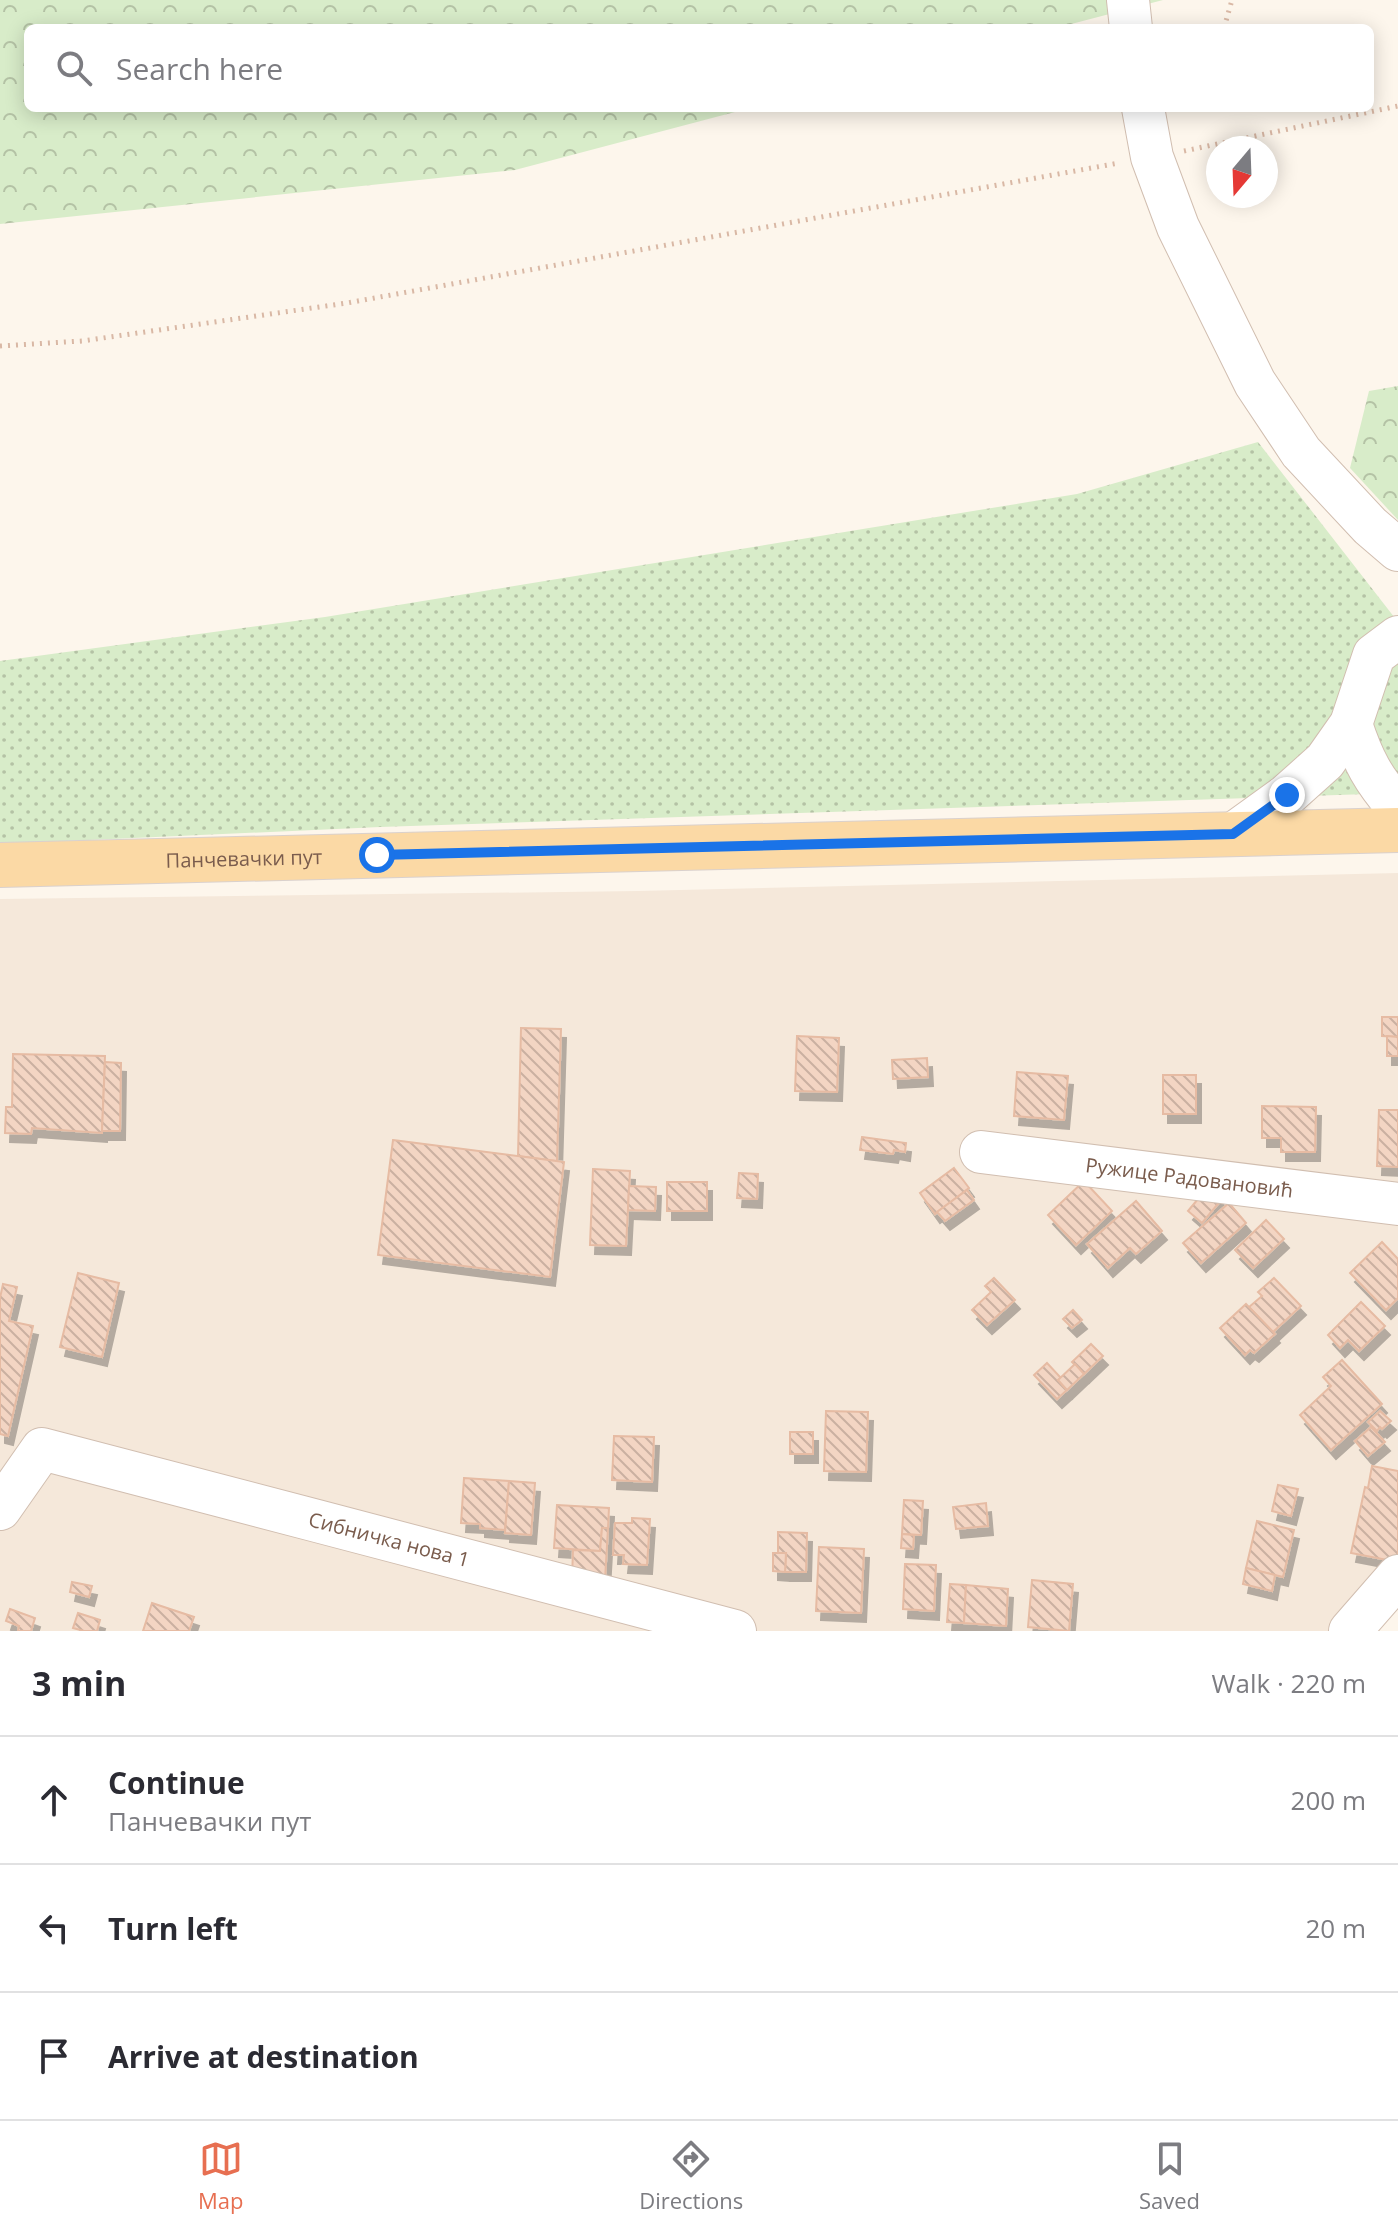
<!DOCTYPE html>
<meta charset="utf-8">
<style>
body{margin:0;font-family:"Open Sans",sans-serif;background:#f2f2f3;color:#2b2b33}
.compass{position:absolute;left:1206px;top:136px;width:72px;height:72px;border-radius:50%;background:#fff;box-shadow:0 4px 20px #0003;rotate:199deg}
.stop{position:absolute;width:24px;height:24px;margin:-18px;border:6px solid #1a73e8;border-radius:50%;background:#fff}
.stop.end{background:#1a73e8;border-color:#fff;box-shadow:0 2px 8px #0008}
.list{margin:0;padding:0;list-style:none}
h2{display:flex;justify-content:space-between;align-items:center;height:104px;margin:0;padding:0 32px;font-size:34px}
h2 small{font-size:26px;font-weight:400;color:#7c7c81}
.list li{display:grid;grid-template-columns:52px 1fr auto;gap:24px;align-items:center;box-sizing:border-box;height:128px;padding:0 32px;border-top:2px solid #e1e1e2}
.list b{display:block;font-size:30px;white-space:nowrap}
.list p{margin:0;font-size:26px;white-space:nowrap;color:#7c7c81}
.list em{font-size:26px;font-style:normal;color:#7c7c81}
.icon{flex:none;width:44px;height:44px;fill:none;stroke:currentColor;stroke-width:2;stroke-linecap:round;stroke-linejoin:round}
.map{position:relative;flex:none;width:1398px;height:1631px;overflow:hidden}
.search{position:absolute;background:#fff;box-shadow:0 4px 20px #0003;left:24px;right:24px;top:24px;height:88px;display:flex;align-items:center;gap:20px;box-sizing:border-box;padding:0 28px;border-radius:12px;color:#7c7c81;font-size:30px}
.sheet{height:488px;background:#fff}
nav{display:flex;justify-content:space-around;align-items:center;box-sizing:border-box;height:112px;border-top:2px solid #e1e1e2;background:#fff;font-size:22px;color:#7c7c81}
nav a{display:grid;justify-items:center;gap:4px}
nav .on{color:#e76f51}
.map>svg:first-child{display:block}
</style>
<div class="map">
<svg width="1398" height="1631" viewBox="0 0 1398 1631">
<defs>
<pattern id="grass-dots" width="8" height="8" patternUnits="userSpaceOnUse" patternTransform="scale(2)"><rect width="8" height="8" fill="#d8ecc9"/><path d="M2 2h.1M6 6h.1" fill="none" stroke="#b4c2a5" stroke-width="1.8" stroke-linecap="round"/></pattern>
<pattern id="forest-crowns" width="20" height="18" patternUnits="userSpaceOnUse" patternTransform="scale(2)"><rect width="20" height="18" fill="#d8ecc9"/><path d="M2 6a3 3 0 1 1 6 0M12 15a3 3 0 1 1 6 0" fill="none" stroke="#b4c2a5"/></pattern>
<pattern id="building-back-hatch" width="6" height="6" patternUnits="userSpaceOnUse" patternTransform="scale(2)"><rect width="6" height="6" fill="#f3d5c3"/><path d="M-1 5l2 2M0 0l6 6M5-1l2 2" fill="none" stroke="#cab0a1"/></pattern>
<filter id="shadow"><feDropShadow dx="5" dy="9" stdDeviation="0" flood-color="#0004"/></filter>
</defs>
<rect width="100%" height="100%" fill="#fdf6ec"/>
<path fill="#f5e8da" d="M1398,873v732l-20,26h-1378v-732l638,-8z"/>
<path fill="url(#grass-dots)" d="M1258,442l140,180v171l-1018,34 -380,17v-183l325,-44 752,-123z"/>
<g fill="url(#forest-crowns)">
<path d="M0,0h1163l-107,28h-1028v80h722l-235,62 -515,54z"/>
<path d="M1398,386v134l-48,-52 19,-77z"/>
</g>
<g fill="url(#building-back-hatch)" stroke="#e6bba3" stroke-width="2" filter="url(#shadow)">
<path d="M1382,1017h16v20l-16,-1z"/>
<path d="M521,1028l40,1 -4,132 -39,-5z"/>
<path d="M797,1036l42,2 -2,54 -42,-1z"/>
<path d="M1387,1036l11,1v19h-11z"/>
<path d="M13,1054l92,2 -3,77 -70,-5 -1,6 -26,-1 1,-26h6z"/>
<path d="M927,1058l1,19 -35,2 -1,-19z"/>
<path d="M105,1062l16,1 -1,68h-18z"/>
<path d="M1017,1072l51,4 -4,44 -50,-4z"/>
<rect x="1163" y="1075" width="33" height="39"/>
<path d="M1262,1106l54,1 -1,45h-34v-14h-19z"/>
<path d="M1379,1110h19v57l-21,-1z"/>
<path d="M862,1137l44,6 -1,9 -11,-2 -1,4 -33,-4z"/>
<path d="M393,1140l171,22 -14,115 -172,-22z"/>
<path d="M954,1168l15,20 -34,26 -15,-21z"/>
<path d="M593,1169l37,2 -4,75 -36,-1z"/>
<path d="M739,1173l19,1 -1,25 -20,-1z"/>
<path d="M1084,1181l28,30 -36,34 -28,-30z"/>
<rect x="667" y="1182" width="40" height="29"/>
<path d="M629,1186l27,1 -1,24 -27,-1z"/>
<path d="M1208,1187l14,12 -20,24 -14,-12z"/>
<path d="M967,1190l7,10 -29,21 -8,-9z"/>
<path d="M1136,1201l26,30 -26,23 -6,-6 -22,20 -21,-24z"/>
<path d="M1229,1203l17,20 -45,40 -18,-20z"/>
<path d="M1266,1220l18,19 -31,29 -18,-18z"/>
<path d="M1382,1242l16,17v39l-12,12 -36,-37z"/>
<path d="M78,1273l41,10 -17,74 -42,-10z"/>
<path d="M994,1278l21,22 -28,25 -15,-15 19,-18 -6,-6z"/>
<path d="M1274,1278l27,28 -28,26 -24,-25 13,-11 -4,-4z"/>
<path d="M3,1284l14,3 -8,34 24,5 -25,110 -8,-2v-136z"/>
<path d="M1361,1302l24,24 -26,25 -11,-11 -8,8 -12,-13z"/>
<path d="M1246,1304l29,30 -21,19 -4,-3 -5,5 -25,-27z"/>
<path d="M1073,1310l9,10 -10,8 -9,-9z"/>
<path d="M1091,1344l12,12 -19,18 -12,-12z"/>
<path d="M1342,1360l40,44 -51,46 -31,-35 31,-29 -8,-9z"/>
<path d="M1047,1363l14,15 -3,2 9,10 -10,9 -23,-24z"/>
<path d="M1075,1364l9,10 -17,16 -9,-10z"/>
<path d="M826,1411l42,1 -2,60 -42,-1z"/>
<path d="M1380,1411l11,10 -9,8 -2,-2 -3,4 -9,-9z"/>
<path d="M1371,1427l14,15 -17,14 -13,-15z"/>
<rect x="790" y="1432" width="23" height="22"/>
<path d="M614,1436l40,1 -2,45 -40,-2z"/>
<path d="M1372,1466l26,5v91l-47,-9 14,-66 3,1z"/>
<path d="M464,1478l45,3 -4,49 -25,-2v-4l-19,-1z"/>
<path d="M509,1481l26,2 -4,52 -26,-2z"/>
<path d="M1278,1485l20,4 -7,27 -19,-5z"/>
<path d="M904,1500l19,1 -2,34 -19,-1z"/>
<path d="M986,1503l2,23 -32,3 -3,-22z"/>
<path d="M557,1505l52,3 -1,20h-6l-2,23 -46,-3z"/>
<path d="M632,1518l18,1 -3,46 -24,-1 1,-9h-11l2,-32h17z"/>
<path d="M1257,1521l37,9 -11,47 -37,-9z"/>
<path d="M602,1528h6l-3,52 -33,-2 1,-28 27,1z"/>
<path d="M778,1532l29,1 -1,39h-21l1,-19h-8z"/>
<path d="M902,1534l12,1 -1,14 -12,-1z"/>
<path d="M819,1547l45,2 -3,64 -45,-2z"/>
<path d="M773,1553h13l-1,19 -12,-1z"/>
<path d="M905,1564l31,1 -2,46 -31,-2z"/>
<path d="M1246,1568l29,7 -3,16 -29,-7z"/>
<path d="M1032,1580l41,4 -4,47 -41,-4z"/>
<path d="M72,1582l20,4 -3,11 -19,-5z"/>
<path d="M950,1584l16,1 -2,38 -17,-1z"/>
<path d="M966,1585l42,4 -2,37 -42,-3z"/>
<path d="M152,1603l42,14 -5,14h-46z"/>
<path d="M10,1609l25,9 -4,13h-13l1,-5 -13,-5z"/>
<path d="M78,1613l22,7 -3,11h-13l-11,-3z"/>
</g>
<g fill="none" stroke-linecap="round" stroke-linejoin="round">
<defs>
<g id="minor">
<path d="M1128,0l3,28"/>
<path d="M1143,108l9,49 26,70 77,156 46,69 69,74 28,24"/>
<path d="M1351,724c12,37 22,55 47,84"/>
<path d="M1233,834l54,-39 38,-34 26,-37 23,-69 24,-18"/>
<path id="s1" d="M981,1152l417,52"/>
<path id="s2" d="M0,1509l42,-60c231,61 462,120 693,182"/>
<path d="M1350,1631l48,-55"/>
</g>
<g id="major">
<path id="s3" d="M0,865l1398,-35"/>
</g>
</defs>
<use href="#minor" stroke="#d1beb0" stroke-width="44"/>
<use href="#major" stroke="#dad1cd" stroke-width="46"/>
<g stroke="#d9b8a5" stroke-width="5" stroke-dasharray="2 6" stroke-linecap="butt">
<path d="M1224,28l8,-28"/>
<path d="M1184,151l214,-45"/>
<path d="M0,346l82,-5 265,-38 772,-140"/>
</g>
<use href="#minor" stroke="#fff" stroke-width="42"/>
<use href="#major" stroke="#fbd9a5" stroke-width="44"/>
</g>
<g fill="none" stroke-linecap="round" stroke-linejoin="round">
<path stroke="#1a73e8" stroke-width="10" d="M377,855l856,-21 54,-39"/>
</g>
<g text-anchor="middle" stroke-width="8" stroke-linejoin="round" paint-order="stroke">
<g font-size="20" fill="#7a5c4d" stroke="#fffaf3">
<text dy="7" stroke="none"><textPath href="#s3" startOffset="244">Панчевачки пут</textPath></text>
<text dy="7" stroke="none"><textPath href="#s1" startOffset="210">Ружице Радовановић</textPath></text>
<text dy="7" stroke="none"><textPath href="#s2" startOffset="432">Сибничка нова 1</textPath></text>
</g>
</g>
</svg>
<svg class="compass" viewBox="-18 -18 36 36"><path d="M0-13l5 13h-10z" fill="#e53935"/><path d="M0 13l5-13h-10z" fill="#7c7c81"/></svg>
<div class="stop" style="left:377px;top:855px"></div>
<div class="stop end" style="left:1287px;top:795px"></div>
<div class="search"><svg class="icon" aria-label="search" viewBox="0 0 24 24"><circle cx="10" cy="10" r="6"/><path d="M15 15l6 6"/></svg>Search here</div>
</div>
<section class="sheet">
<h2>3 min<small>Walk · 220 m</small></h2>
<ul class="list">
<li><svg class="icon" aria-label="ahead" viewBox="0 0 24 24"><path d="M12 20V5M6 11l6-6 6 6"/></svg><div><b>Continue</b><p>Панчевачки пут</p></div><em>200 m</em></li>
<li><svg class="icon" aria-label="left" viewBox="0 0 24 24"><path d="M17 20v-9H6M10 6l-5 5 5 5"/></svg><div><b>Turn left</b></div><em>20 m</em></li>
<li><svg class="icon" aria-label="arrive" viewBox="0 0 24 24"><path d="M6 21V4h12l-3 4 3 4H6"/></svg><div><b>Arrive at destination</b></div></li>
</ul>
</section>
<nav>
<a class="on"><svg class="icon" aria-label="map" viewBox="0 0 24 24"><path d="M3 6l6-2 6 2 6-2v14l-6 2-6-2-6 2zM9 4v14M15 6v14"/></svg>Map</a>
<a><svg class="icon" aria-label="directions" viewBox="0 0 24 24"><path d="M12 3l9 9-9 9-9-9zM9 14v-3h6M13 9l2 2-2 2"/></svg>Directions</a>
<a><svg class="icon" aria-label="saved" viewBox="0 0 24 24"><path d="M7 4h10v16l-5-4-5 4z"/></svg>Saved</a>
</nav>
